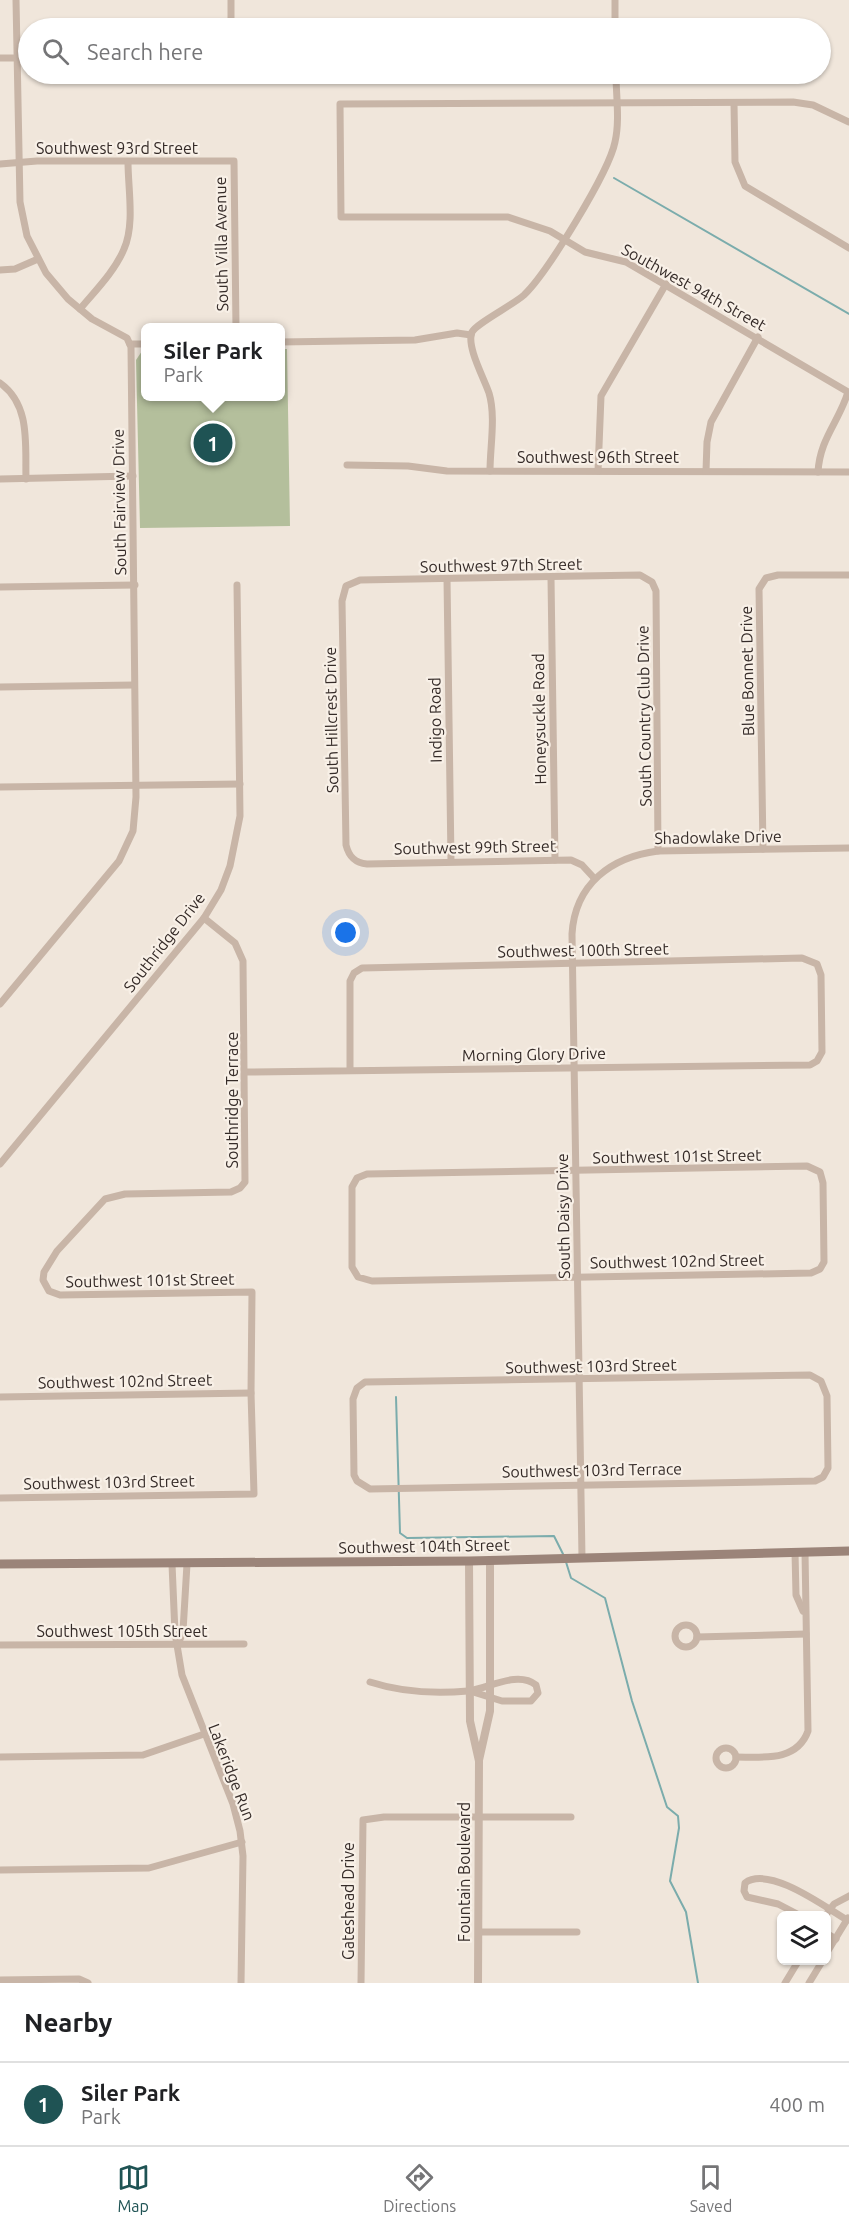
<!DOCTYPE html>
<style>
body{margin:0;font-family:Ubuntu,sans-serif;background:#f2f2f2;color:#202124}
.controls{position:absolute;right:18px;bottom:18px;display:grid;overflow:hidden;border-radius:9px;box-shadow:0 2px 4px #0004}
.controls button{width:54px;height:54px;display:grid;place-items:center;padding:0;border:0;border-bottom:2px solid #e0e0e0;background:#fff;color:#202124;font:30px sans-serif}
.you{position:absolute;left:346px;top:933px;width:21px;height:21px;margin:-15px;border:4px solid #fff;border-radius:50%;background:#1a73e8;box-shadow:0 0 0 9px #1a73e833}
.badge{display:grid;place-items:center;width:39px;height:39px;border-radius:50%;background:#1f5354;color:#fff;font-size:20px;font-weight:700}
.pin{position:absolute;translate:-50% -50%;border:3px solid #fff;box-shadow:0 2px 6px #0006}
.popup{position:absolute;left:141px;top:323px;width:144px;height:78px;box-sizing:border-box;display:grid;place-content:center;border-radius:9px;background:#fff;filter:drop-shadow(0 2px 4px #0005);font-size:20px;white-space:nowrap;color:#757577}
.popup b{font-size:22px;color:#202124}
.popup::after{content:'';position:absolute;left:50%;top:100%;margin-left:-12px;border:12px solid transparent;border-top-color:#fff}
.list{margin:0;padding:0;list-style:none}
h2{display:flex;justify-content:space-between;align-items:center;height:78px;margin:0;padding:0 24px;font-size:26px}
h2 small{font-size:20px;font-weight:400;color:#757577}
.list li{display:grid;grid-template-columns:39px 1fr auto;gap:18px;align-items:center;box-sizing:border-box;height:84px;padding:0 24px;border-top:2px solid #e0e0e0}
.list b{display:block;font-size:22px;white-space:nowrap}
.list p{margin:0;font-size:20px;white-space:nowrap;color:#757577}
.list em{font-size:20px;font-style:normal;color:#757577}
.icon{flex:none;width:33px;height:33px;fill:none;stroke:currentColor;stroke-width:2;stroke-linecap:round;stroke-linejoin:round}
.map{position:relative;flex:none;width:849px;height:1983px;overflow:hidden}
.search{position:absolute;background:#fff;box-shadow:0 2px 4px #0004;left:18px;right:18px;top:18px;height:66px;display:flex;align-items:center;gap:15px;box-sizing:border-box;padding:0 21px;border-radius:33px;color:#757577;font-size:22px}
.sheet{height:162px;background:#fff}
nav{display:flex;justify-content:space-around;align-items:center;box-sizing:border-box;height:84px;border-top:2px solid #e0e0e0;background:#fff;font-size:16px;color:#757577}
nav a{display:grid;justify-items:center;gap:3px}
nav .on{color:#1f5354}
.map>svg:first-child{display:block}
</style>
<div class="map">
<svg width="849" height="1983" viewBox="0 0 849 1983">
<rect width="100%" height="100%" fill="#f0e6db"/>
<path fill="#b4bf9c" d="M281,349h6l3,177 -150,2 -4,-168 6,-9 3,-1 1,46h134z"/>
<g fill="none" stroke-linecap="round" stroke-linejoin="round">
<g stroke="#7bacac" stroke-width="2">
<path d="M614,178l235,136"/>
<path d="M396,1397l4,136 7,5 147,-2 10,20"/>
<path d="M566,1562l5,16 34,20 27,103 35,106 11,9 1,12 -9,53 16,31 12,71"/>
</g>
<g stroke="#c8b5a7" stroke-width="7">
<path d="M231,0v28"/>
<path d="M615,0v28"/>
<path d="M0,58h28"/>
<path d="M734,103l1,59 10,24 104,62"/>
<path d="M0,164l37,-3h197l2,167"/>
<path d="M0,270l15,-1 23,-10"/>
<path d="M80,309c15,-18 35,-38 44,-60 11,-25 4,-60 4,-87"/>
<path d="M280,342l135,-2 42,-7 14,2"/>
<path d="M130,344h16"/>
<path d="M0,383c31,22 25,62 26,96"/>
<path d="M347,465l61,1 39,5 402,1"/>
<path d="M490,471c0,-24 6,-55 -1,-78 -5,-15 -23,-47 -17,-61 5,-9 41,-27 52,-37 23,-22 85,-123 91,-153 5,-22 1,-46 1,-68"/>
<path d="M598,471l3,-75 65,-112"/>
<path d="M706,471l1,-29 4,-20 47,-85"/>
<path d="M818,472c2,-34 21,-50 30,-80l-222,-130 -41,-10 -35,-21 -42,-14h-167l-1,-113 453,-2 20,3 36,17"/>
<path d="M0,479l133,-3"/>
<path d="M551,578l4,282"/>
<path d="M447,579l4,282"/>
<path d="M0,587l135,-2"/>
<path d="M0,687l134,-2"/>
<path d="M0,787l240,-3"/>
<path d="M763,849l-4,-260 7,-11 12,-3h71"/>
<path d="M594,878l-12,-13 -11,-5 -204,4c-12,-1 -18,-7 -21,-19l-4,-244 4,-15 14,-6 280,-5 12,7 4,9 2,260"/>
<path d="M0,1004l119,-143 14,-30 3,-34 -5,-450 -4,-9 -35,-19 -24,-20 -22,-26 -19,-37 -7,-34 -4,-202"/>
<path d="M246,1072l564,-7 7,-4 5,-9 -1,-77 -4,-11 -15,-6 -440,10 -8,5 -4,8v89"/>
<path d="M0,1164l204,-246 17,-28 9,-24 10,-50 -3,-231"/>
<path d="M807,1166l13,6 3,11 1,79 -4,7 -9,4 -439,8 -14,-4 -6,-10v-80l5,-9 10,-4z"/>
<path d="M810,1375l11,6 6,15 1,72 -5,9 -8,4 -445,8 -13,-8 -3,-6 -1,-76 4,-11 8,-6z"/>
<path d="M0,1397l251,-4"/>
<path d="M0,1498l254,-4 -3,-101 1,-101 -192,3 -11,-4 -6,-11 1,-8 13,-21 48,-52 20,-5 106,-2 9,-4 5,-6 -2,-221 -8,-18 -31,-25"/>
<path d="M795,1552l1,43 7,16"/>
<path d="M582,1558l-10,-624c3,-50 39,-77 86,-83l191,-3"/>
<path d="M172,1564l3,69 7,42 51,129 7,27 3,25 -2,127"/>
<circle cx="686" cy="1636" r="11"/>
<path d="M697,1637l109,-3"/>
<path d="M0,1645l244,-1"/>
<path d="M178,1645l5,-14 4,-67"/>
<path d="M370,1682c31,10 65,12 98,9 20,-2 49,-21 68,-6l2,8 -7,8h-29l-32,-10"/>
<circle cx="726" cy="1758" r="10"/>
<path d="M0,1757l143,-2 61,-21"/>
<path d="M736,1757c26,0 61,5 72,-26l-3,-179"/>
<path d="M0,1870l149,-2 93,-26"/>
<path d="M801,1916l-23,-12 -31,-7 -3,-6 1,-8c24,-18 80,24 102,37"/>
<path d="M825,1916l9,-12 15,-8"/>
<path d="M479,1932h98"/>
<path d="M826,1933l10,6"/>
<path d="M826,1954l22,-36"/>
<path d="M0,1980l79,-1 9,4"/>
<path d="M361,1983l2,-163 21,-3h187"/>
<path d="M785,1983l14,-23"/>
<path d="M809,1983l14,-23"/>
</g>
<g stroke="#c8b5a7" stroke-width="8">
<path d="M469,1561l1,160 9,40 -1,222"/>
<path d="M479,1760l11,-49v-151"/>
</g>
<path stroke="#9b8479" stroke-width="9" d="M0,1564l469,-3 380,-10"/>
</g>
<g text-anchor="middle" stroke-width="4.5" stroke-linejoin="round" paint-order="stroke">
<g font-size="16" fill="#352b28" stroke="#f8f0e7">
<text x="117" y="154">Southwest 93rd Street</text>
<text transform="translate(221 244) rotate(-91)" y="6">South Villa Avenue</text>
<text transform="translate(694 287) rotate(29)" y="6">Southwest 94th Street</text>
<text x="598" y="463">Southwest 96th Street</text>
<text transform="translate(119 502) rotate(-91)" y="6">South Fairview Drive</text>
<text transform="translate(501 565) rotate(-1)" y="6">Southwest 97th Street</text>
<text transform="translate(747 671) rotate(-91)" y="6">Blue Bonnet Drive</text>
<text transform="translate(644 716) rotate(-91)" y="6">South Country Club Drive</text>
<text transform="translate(539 719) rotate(-91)" y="6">Honeysuckle Road</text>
<text transform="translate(331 720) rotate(-91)" y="6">South Hillcrest Drive</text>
<text transform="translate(435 720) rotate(-91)" y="6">Indigo Road</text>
<text transform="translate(718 837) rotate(-1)" y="6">Shadowlake Drive</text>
<text transform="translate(475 847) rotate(-1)" y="6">Southwest 99th Street</text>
<text transform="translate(164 942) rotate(-52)" y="6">Southridge Drive</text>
<text transform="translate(583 950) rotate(-1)" y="6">Southwest 100th Street</text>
<text transform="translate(534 1054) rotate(-1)" y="6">Morning Glory Drive</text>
<text transform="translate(232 1100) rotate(-90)" y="6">Southridge Terrace</text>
<text transform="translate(677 1156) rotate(-1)" y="6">Southwest 101st Street</text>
<text transform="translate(563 1216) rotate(-91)" y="6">South Daisy Drive</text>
<text transform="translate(677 1261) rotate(-1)" y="6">Southwest 102nd Street</text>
<text transform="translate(150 1280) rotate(-1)" y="6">Southwest 101st Street</text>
<text transform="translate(591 1366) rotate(-1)" y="6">Southwest 103rd Street</text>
<text transform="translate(125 1381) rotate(-1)" y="6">Southwest 102nd Street</text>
<text transform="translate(592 1470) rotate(-1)" y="6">Southwest 103rd Terrace</text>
<text transform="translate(109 1482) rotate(-1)" y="6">Southwest 103rd Street</text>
<text transform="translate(424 1546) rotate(-1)" y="6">Southwest 104th Street</text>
<text x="122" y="1637">Southwest 105th Street</text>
<text transform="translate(232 1772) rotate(69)" y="6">Lakeridge Run</text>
<text transform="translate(464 1872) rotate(-90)" y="6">Fountain Boulevard</text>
<text transform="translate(348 1901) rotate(-90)" y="6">Gateshead Drive</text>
</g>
</g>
</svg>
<div class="controls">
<button><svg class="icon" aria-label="layers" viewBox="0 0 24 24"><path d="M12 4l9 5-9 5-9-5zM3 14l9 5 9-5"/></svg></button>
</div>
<div class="you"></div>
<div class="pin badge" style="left:213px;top:443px">1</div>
<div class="popup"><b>Siler Park</b>Park</div>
<div class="search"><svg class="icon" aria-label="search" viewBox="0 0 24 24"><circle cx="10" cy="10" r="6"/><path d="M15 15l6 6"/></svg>Search here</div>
</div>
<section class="sheet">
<h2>Nearby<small></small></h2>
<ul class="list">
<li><span class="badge">1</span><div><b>Siler Park</b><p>Park</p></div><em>400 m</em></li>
</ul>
</section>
<nav>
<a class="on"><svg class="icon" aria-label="map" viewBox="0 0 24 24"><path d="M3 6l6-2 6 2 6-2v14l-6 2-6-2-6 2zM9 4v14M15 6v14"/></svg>Map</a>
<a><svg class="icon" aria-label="directions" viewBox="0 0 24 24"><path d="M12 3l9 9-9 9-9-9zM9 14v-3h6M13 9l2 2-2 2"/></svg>Directions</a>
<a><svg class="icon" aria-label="saved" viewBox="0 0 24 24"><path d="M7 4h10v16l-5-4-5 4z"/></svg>Saved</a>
</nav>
